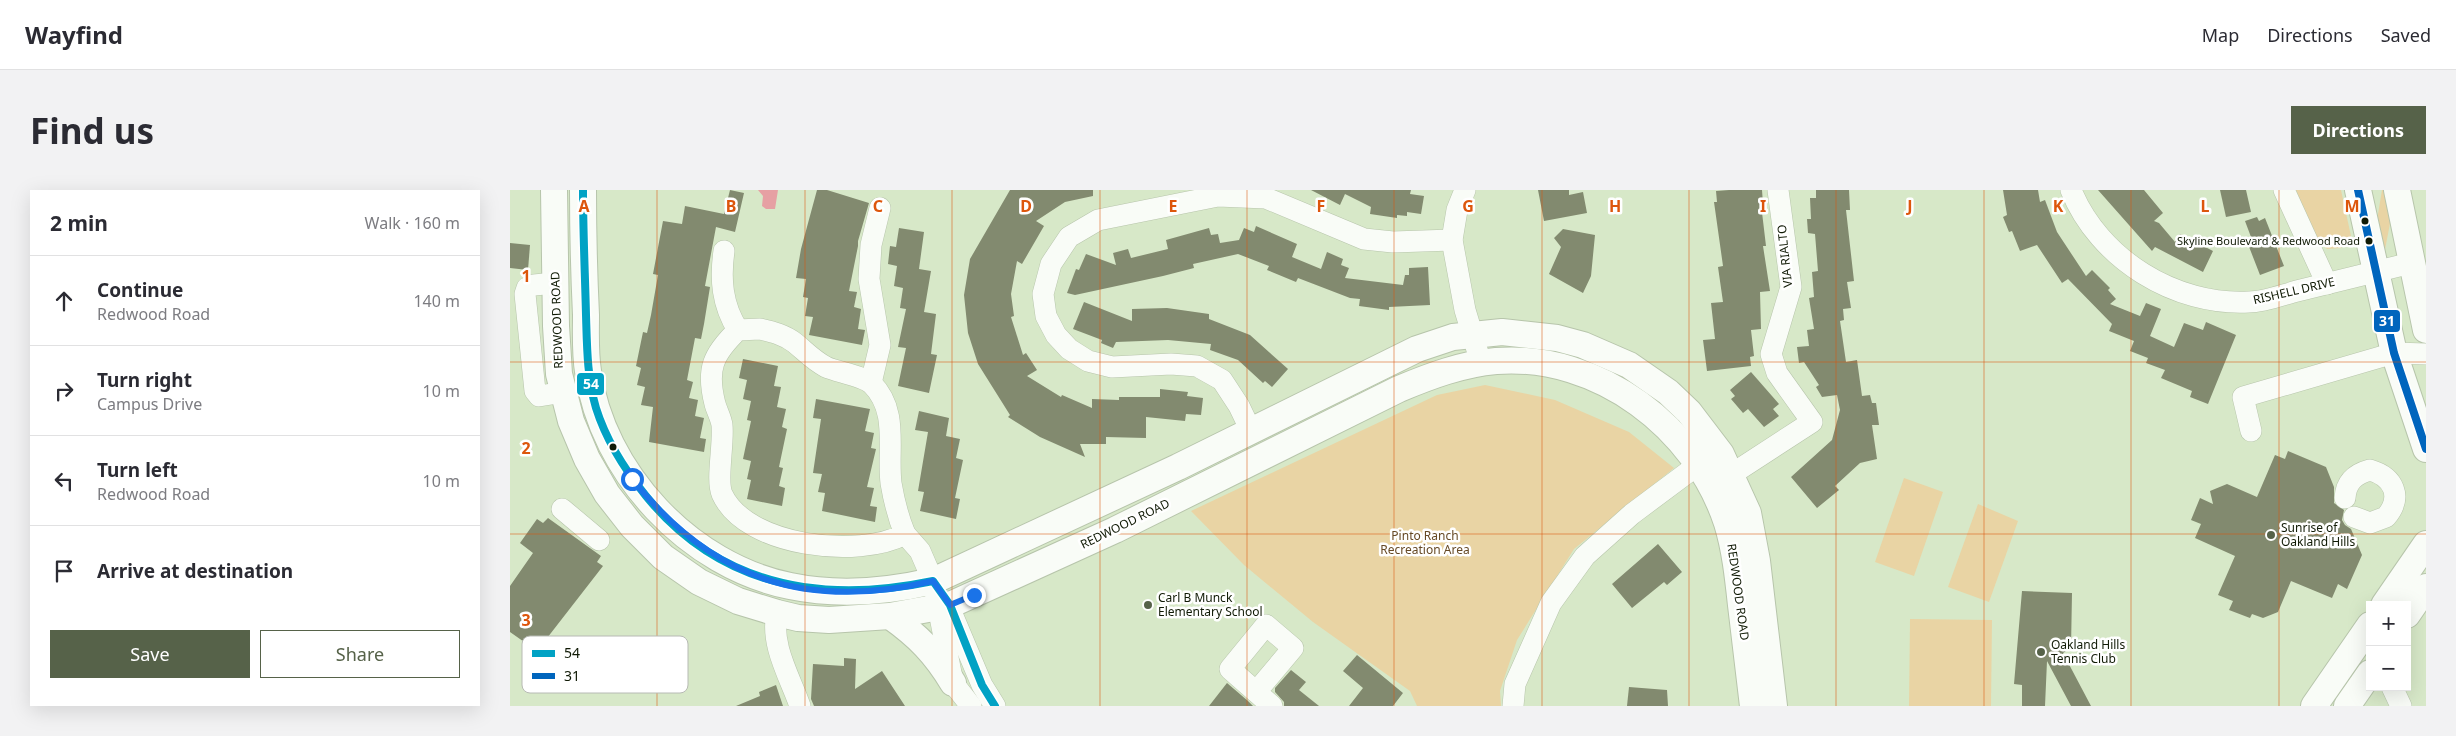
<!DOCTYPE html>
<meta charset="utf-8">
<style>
body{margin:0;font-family:"Noto Sans",sans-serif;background:#f2f2f3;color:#2b2b33}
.controls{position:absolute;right:15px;bottom:15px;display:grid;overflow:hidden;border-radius:0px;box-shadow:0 5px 20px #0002}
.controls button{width:45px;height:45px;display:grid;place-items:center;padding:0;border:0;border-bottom:1px solid #e1e1e2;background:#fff;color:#2b2b33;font:25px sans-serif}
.stop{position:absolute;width:15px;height:15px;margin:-11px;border:4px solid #1a73e8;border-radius:50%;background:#fff}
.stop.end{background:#1a73e8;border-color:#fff;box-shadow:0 1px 5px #0008}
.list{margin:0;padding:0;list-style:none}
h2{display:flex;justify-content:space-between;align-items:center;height:65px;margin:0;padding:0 20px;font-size:21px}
h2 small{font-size:16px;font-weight:400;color:#7c7c81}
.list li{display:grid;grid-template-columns:32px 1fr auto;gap:15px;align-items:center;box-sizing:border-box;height:90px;padding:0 20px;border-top:1px solid #e1e1e2}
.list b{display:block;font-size:19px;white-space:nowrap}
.list p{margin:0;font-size:16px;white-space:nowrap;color:#7c7c81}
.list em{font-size:16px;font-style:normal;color:#7c7c81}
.actions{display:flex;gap:10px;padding:15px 20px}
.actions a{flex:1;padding:11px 0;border:1px solid #566249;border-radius:0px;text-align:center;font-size:18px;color:#566249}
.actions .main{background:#566249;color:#fff}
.icon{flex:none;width:28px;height:28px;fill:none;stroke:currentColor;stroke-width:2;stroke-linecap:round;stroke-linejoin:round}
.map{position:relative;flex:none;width:1916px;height:516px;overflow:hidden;border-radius:0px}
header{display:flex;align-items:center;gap:30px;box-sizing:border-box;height:70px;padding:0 25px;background:#fff;border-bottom:1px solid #e1e1e2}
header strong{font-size:24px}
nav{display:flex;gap:28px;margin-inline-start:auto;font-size:18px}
.intro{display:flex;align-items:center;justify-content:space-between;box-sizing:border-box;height:120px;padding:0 30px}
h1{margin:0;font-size:35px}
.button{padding:12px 22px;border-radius:0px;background:#566249;color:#fff;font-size:18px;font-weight:700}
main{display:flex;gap:30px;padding:0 30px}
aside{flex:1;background:#fff;border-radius:0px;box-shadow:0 5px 20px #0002}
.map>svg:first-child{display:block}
</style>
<header>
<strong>Wayfind</strong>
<nav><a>Map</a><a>Directions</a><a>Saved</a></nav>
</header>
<div class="intro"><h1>Find us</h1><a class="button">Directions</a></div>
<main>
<aside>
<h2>2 min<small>Walk · 160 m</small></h2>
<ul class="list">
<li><svg class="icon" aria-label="ahead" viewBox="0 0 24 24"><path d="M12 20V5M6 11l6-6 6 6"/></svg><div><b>Continue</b><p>Redwood Road</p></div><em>140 m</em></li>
<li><svg class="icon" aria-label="right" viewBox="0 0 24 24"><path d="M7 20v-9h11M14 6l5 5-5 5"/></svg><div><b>Turn right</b><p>Campus Drive</p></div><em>10 m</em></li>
<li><svg class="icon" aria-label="left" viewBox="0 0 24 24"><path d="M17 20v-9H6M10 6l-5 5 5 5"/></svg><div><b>Turn left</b><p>Redwood Road</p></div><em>10 m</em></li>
<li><svg class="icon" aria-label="arrive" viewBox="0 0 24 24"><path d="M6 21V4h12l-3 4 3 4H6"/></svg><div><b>Arrive at destination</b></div></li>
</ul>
<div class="actions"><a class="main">Save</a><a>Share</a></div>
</aside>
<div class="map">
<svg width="1916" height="516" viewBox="0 0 1916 516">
<rect width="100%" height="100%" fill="#d7e8c8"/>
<g fill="#e9d4a4">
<path d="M1786,0h45l10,46 -10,12 -14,1 -13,-12z"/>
<path d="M1872,0h5l4,28 -7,37 -8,-29z"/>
<path d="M975,195l70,15 74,32 45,36 -100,81 -57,91 -17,51 1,15h-84l-7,-15 -97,-69 -69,-57 -53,-54 246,-116z"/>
<path d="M1394,288l39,14 -29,84 -39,-14z"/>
<path d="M1468,314l40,17 -29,81 -41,-15z"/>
<path d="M1400,429l82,1 -1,86h-82z"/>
</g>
<path fill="#e6a0a3" d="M248,0h20l-3,19h-9l-4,-3 1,-10z"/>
<g fill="#828a6f">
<path d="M220,0l14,3 -9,39 -19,-5 -11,59 5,1 -6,37 -3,15 -6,-1 -8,42 6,2 -4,16 9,2 -3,16 9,2 -4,20 6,1 -2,13 -55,-10 4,-35 -12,-2 4,-18 -8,-2 4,-17 -5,-2 7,-34 4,1 4,-18 7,-40 -5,-1 10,-53 19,3 3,-18 39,8z"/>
<path d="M307,0h10l42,13 -11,38v5l-9,45 8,1 -3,15 7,2 -3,20 7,1 -3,15 -53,-10 4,-18 -8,-1 3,-18 -5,-1 3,-18 -10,-1 5,-29z"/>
<path d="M500,0h83v6l-28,6 -29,19 8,5 -22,38 -5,-3 -6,33 3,22 -3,1 12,38 3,-2 11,17 -10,6 34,21 1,-2 30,13v-9l27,1v-3h41v-8l28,3 -1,4 16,2 -2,17 -15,-1 -1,7 -39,-4v21l-40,-1v7h-26l5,13 -45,-20 -32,-20 2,-2 -32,-51 -10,-31 -4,-38 6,-36z"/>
<path d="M801,0h100l-1,4 14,2 -3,18 -14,-2v4l-10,-1v3l-27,-4 1,-7 -26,-13 -5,11z"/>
<path d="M1028,0h31v5l14,-3 4,21 -43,8z"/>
<path d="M1219,0h33l1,14h-2l5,42h-3l7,45 -10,1 1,37 -10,1 3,26 -4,1 1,9 -44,5 -4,-31 12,-1 -4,-36 12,-1 -5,-35 5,-1 -9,-64h3l-1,-11z"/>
<path d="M1306,0h33l1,20h-4l8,71 -7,1 4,26 -8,1 1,11 -4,1 6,41 11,-2 5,36 8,-1 2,8h4l3,22h-7l5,34 -17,4 -25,23 4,4 -22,18 -26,-31 41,-37 8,-30 -3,-15 -15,2 -6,-10 3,-2 -15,-23 -5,1 -2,-16 12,-1 -2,-16 7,-1 -5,-31 5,-1 -2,-25 6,-1 -3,-37 -7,-1 -1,-14h4l-1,-21h6z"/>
<path d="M1493,0h35l2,12 5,-2 12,32 29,44 6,-6 18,18 -2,2 8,9 -6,5 30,12 6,-13 15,6 -11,27 24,11 10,-24 19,7 3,-8 30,13 -28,69 -18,-7 2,-6 -31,-13 4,-8 -19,-7 2,-5 -18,-7 4,-10 -25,-10 3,-7 -44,-45 -6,4 -25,-38 -17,6 -8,-20 -3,1 -6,-15 4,-2z"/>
<path d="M1588,0h46l19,23 -9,8 5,2 16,19 5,-8 33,17 -10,21 -48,-25 -3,4z"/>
<path d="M1710,0h26l5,22 -25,5z"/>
<path d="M1747,27l2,4 6,-3 19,48 -24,9 -14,-36 5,-2 -6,-16z"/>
<path d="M746,36l41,18 -5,13 29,12 6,-17 16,7 -2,6 8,3 -4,10 58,7 2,-10h4v-7l19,-1 2,38 -41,2v3l-30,-4 1,-7 -10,-1 -52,-20 -2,4 -29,-12 2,-4 -31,-12 -45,10 1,4 -31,8 -88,19 -8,-2 9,-24 3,1 7,-16 30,11 -3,-12 15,-4 3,9 37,-9 -2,-9 43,-12 2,7 7,-1 2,9 19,-3 5,-12 10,4z"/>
<path d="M389,38l25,4 -5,37 12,2 -7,41 12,2 -5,40 6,1 -8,38 -31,-7 8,-38 -8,-1 8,-38 -6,-1 3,-20 -9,-2 3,-20 -9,-2 2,-18 6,1z"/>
<path d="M1053,39l32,6 -4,41 -8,17 -34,-19 12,-27 -7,-9z"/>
<path d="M0,53l20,2 -2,25 -18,-2z"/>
<path d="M574,112l48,19v-12l35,-1 42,6v5l41,16 38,34 -16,18 -7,-6 -2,2 -25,-23 -28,-10 1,-6 -43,-4 -52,2 -3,6 -12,-5 1,-3 -29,-11z"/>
<path d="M233,169l35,7 -4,20 7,1 -4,20 9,2 -4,18 5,2 -8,38 4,1 -4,18 6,2 -3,18 -35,-7 4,-19 -4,-1 4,-18 -8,-2 8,-38 -4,-1 4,-19 -8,-2 4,-19 -8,-2z"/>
<path d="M1241,182l28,32 -6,5 6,7 -15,11 -16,-18 -5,4 -12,-14 4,-3 -5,-6z"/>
<path d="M306,209l54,10 -5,22 9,2 -3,15 5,1 -9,38 7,1 -4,18 7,1 -2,15 -53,-11 3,-18 -7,-1 4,-18 -9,-1 8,-54 -8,-1z"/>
<path d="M409,221l30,7 -3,18 14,3 -4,19 7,2 -8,38 5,1 -4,20 -36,-8 4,-19 -6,-1 10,-59 -13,-2z"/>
<path d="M1778,261l38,16 8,20v16l10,7 -2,10 3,5 6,4 11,26 -15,34 -9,-5 -6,14 -41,-17 -13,31 -15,6 -11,-4 -2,4 -21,-8 4,-9 -15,-6 17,-39 -40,-18 6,-14 -10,-4 9,-22 13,6 -3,-13 17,-7 30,13 18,-42 10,4z"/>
<path d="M38,328l53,38 -4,6 6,4 -66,85 -27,-19v-46l23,-33 -13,-10 17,-24 6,4z"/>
<path d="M1148,354l24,28 -15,13 -3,-3 -32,26 -20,-24z"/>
<path d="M1512,401l50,2 -1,55 -8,5 28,53h-20l-24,-45 -2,45h-23v-21l-8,-1z"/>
<path d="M847,465l46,38 -10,13h-44l14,-18 -20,-17z"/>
<path d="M334,468l12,1 -1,30 27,-18 23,35h-91l-3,-7 2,-35 31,2z"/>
<path d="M781,480l15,12 -7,8 20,16h-35v-4l-9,-10v-4z"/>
<path d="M717,493l21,18 5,5h-44z"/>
<path d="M266,495l7,21h-47l24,-10 -1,-4z"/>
<path d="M1119,497l38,3 1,16h-41z"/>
</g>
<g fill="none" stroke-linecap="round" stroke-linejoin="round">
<defs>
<g id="minor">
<path d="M955,0l-8,20 -5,30 13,70 16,53"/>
<path d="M1561,0c28,69 104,116 178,112 16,0 33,-7 48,-11 38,-9 76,-19 114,-28"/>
<path d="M1774,0l43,94"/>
<path d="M214,61c-4,28 -2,54 14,79"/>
<path d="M45,93l-21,2 -7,3 -2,6 10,97 4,5 25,-4"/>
<path d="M250,139c13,3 25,6 35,14 11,9 18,17 31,24 11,5 37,9 46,17 27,27 15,65 19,99 3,18 7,34 14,51 -46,25 -159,13 -183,-40 -6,-14 2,-50 0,-69 -1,-7 -5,-14 -7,-21 -9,-35 -2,-50 23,-74z"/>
<path d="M361,193l9,-38 -11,-66 2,-34 9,-37"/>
<path d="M741,241l-12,-25 -17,-26 -25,-14 -26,-2 -59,3 -24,-6 -19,-12 -13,-14 -10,-19 -3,-22 8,-30 18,-27 29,-17 120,-24 48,2 98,41 29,3 59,-2"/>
<path d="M1741,241l-8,-34 151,-44 32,1"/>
<path d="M1222,284l80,-52 -35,-49 -6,-19 20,-67 -13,-97"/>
<path d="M1835,308c1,-16 10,-24 25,-28 24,7 33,27 16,47l-16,6 -16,-6"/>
<path d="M52,319l37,31"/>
<path d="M395,344l15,17 13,30 20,102 18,23"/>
<path d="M437,412l35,83 13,21"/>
<path d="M267,423c-7,32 13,64 23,93"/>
<path d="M1882,497l9,19"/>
<path d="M746,502l37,-44 -27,-23 -36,44 42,37"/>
<path d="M1003,516l2,-22 36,-81 34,-47 47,-42 67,-50"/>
</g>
<g id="major">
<path d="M44,0l2,136 3,48 12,47 16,38 20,35 25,32 31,31 36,25 39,19 39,12 21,5 31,2 61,-4 60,-11 165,-75 284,-141c31,-13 63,-25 97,-28 103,-8 200,67 231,162 8,26 11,54 14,82 4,33 8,67 12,101"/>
<path d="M73,0c0,42 1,83 3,125 0,18 -1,38 2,56 14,102 102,195 202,215 48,10 96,6 143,-5l245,-114 239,-118 36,-12 49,-5 55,6 26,7 46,20 39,27 21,20 32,42 27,59 9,48 17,145"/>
<path d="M1848,0l36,163 32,96"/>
<path d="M1887,0l29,140"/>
<path d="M1874,415l42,-61"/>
<path d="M1897,425l19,-28"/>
<path d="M380,426c28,20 45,37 63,67"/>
<path d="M1804,516l56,-81"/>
<path d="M1837,516l23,-33"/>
</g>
</defs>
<use href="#minor" stroke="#b7c5ab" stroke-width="22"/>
<use href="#major" stroke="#b7c5ab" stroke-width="28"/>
<use href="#minor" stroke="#f9fcf7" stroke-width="21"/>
<use href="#major" stroke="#f9fcf7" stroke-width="26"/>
<defs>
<path id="bus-1" d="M73,0c0,42 2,83 3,125 1,32 1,62 10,93 10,32 29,62 50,88 74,91 177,108 287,85l17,24 32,80 13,21"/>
<path id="bus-2" d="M1848,0l36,163 32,96"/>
</defs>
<use href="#bus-1" stroke="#fff" stroke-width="11"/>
<use href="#bus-2" stroke="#fff" stroke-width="11"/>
<use href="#bus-1" stroke="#01a2c4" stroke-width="8"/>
<use href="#bus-2" stroke="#0065bd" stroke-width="8"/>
</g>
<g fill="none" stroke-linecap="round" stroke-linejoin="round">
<path stroke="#1a73e8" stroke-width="6" d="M122,289c81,101 174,132 301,102l17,24 24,-10"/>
</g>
<path fill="none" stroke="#dd560c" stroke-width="1" stroke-opacity="0.55" d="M147,0v516M295,0v516M442,0v516M590,0v516M737,0v516M884,0v516M1032,0v516M1179,0v516M1326,0v516M1474,0v516M1621,0v516M1769,0v516M0,172h1916M0,344h1916"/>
<g fill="#101a05" stroke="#fff" stroke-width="2">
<circle cx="1855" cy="31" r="4.5"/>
<circle cx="1859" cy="51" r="4.5"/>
<circle cx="103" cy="257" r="4.5"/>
</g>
<g fill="#566249" stroke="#fff" stroke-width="2">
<circle cx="1761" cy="345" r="5"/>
<circle cx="638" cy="415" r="5"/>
<circle cx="1531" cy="462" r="5"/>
</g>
<g text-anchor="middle" stroke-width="5" stroke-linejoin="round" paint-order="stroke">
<g font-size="11" fill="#101a05" stroke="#fff" text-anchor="end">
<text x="1850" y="55">Skyline Boulevard &amp; Redwood Road</text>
</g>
<g font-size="12" fill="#101a05" stroke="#fff">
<text transform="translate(1275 66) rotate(-96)" y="4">VIA RIALTO</text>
<text transform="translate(1784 101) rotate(-13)" y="4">RISHELL DRIVE</text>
<text transform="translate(47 130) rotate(-92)" y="4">REDWOOD ROAD</text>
<text transform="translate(615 334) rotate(-26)" y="4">REDWOOD ROAD</text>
<text transform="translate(1228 402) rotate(82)" y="4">REDWOOD ROAD</text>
</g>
<g font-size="12" fill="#101a05" stroke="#fff" text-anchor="start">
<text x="1771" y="342">Sunrise of<tspan x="1771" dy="14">Oakland Hills</tspan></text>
<text x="648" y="412">Carl B Munck<tspan x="648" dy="14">Elementary School</tspan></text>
<text x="1541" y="459">Oakland Hills<tspan x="1541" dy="14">Tennis Club</tspan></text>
</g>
<g font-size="12" fill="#664925" stroke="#fff">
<text x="915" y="350">Pinto Ranch<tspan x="915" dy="14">Recreation Area</tspan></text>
</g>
</g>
<rect x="12" y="446" width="166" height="57" rx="8" fill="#fff" stroke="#b7bab4" stroke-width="1"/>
<rect x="22" y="460" width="23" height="7" fill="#01a2c4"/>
<rect x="22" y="483" width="23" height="6" fill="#0065bd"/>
<g font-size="14" fill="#101a05">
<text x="54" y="468">54</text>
<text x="54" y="491">31</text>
</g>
<g font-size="16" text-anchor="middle" font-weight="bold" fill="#dd560c" stroke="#fff" stroke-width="5" stroke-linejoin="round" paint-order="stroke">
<text x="74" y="22">A</text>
<text x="221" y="22">B</text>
<text x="368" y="22">C</text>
<text x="516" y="22">D</text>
<text x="663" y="22">E</text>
<text x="811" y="22">F</text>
<text x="958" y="22">G</text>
<text x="1105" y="22">H</text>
<text x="1253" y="22">I</text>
<text x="1400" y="22">J</text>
<text x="1548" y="22">K</text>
<text x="1695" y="22">L</text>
<text x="1842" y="22">M</text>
<text x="16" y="92">1</text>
<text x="16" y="264">2</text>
<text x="16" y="436">3</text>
</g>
<g stroke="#fff" stroke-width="2">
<rect x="1863" y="119" width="28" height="24" rx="5" fill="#0065bd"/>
<rect x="66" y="182" width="29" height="24" rx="5" fill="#01a2c4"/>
</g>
<g font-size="14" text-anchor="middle" font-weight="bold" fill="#fff">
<text x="1877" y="136">31</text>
<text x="81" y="199">54</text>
</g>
</svg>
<div class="controls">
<button>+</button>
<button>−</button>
</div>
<div class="stop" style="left:122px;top:289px"></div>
<div class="stop end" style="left:464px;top:405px"></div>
</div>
</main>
